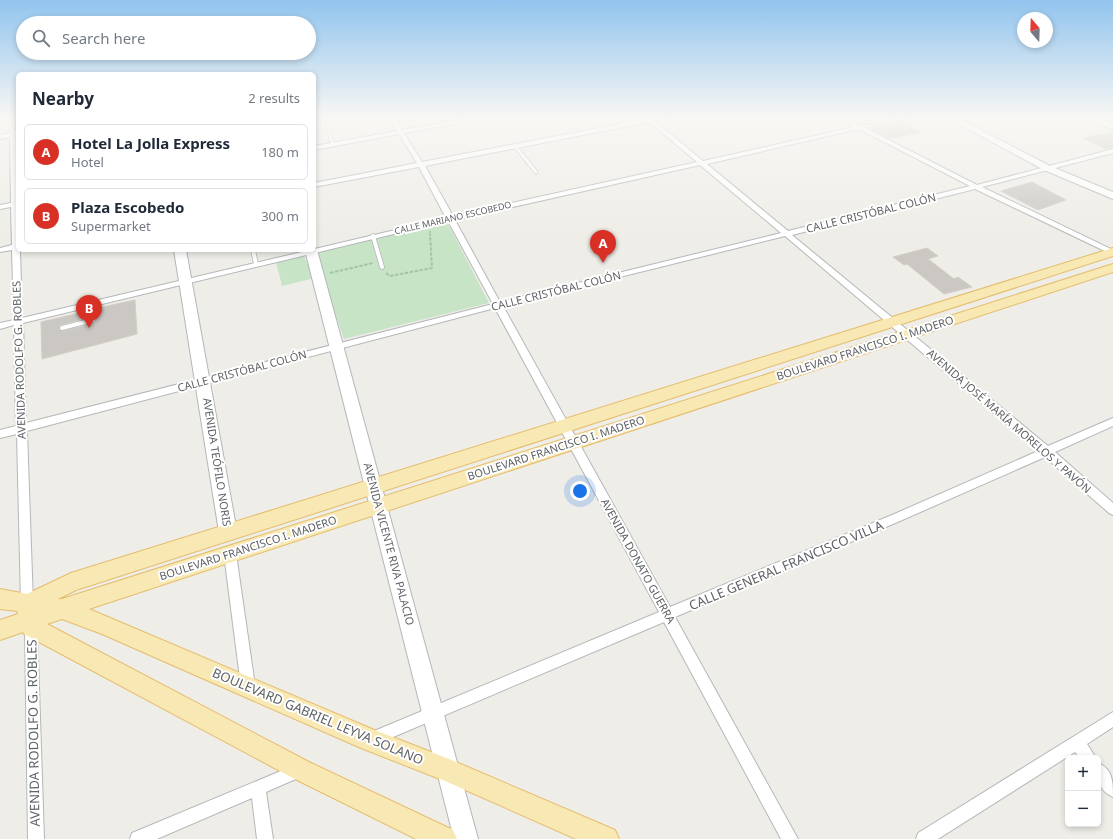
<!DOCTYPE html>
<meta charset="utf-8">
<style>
body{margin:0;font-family:"Noto Sans",sans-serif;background:#f6f6f7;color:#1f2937}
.controls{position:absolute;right:12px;bottom:12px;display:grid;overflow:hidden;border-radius:6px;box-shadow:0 2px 6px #0003}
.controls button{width:36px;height:36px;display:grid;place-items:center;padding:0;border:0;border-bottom:1px solid #e0e1e3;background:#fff;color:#1f2937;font:20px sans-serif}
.compass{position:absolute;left:1017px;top:12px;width:36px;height:36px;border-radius:50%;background:#fff;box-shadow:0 2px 6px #0003;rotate:341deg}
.you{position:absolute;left:580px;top:491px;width:14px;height:14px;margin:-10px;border:3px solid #fff;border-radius:50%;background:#1a73e8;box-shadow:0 0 0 6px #1a73e833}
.badge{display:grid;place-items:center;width:26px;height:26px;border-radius:50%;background:#d93025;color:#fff;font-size:13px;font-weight:700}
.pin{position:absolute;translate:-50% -33px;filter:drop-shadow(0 1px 2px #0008)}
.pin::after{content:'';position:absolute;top:21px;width:14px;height:12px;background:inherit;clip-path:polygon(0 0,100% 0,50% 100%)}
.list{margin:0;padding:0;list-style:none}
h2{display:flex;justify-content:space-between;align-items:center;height:52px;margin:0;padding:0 16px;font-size:17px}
h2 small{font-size:13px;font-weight:400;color:#747a83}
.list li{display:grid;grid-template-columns:26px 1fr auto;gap:12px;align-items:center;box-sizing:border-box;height:56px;margin:0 8px 8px;padding:0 8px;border:1px solid #e0e1e3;border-radius:6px}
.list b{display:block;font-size:15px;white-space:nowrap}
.list p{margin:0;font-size:13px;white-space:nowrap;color:#747a83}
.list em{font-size:13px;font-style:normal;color:#747a83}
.icon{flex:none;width:22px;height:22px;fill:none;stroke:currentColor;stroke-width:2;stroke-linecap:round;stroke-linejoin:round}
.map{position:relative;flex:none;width:1113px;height:839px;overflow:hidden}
.search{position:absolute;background:#fff;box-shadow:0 2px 6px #0003;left:16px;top:16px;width:300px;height:44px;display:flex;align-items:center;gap:10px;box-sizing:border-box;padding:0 14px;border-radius:22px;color:#747a83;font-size:15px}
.panel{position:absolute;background:#fff;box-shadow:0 2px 6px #0003;left:16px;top:72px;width:300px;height:180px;border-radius:6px}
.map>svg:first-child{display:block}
</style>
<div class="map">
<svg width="1113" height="839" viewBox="0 0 1113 839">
<rect width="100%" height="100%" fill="#efede7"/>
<g fill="#c8e4c6">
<path d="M447,222l42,81 -145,36 -30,-86z"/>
<path d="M303,255l12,23 -33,8 -6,-24z"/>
</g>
<g fill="#cbc8c4" stroke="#d3cec6">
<path d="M902,122l18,10 -29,7 -20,-10z"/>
<path d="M1113,132v16l-7,1 -23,-11z"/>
<path d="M1032,182l34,18 -28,10 -37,-19z"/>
<path d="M927,248l11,8 -10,3 26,20 4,-2 14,10 -28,7 -37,-30 -3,1 -11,-8z"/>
<path d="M135,300l2,34 -95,25 -1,-37 51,-12 -1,7 -31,8 -1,4 4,2 32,-8 3,-6v-9z"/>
</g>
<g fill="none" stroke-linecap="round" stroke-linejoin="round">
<defs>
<g id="lane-far1">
<path d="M326,122l7,23"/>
<path d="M515,146l21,26"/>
</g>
<g id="lane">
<path d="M373,236l9,31"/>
<path d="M253,250l3,14"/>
<path d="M62,328l31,-8 2,-4v-14"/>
</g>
<g id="street">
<path d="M9,117h6v15l3,-1v4h-2l2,115h2l2,68 424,-100 -27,-51 -105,20v-4l103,-20 -18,-29 -85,16v-4l83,-15 -9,-14h6l8,13 75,-13h10l-3,2 -80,14 18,29 224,-43 -2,-2 8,1 17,-1 -1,1 -13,3 48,40 151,-34 -18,-10c10,0 15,7 24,8 8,2 37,-8 50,-8l-1,1 -44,10 112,57 136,-36v4l-131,34 131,63v5l-138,-66 -183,46 256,211 65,-28v8l-58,26 58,51v12l-4,-2 -64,-56 -145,64 -225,96 123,222h-17l-117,-217 -292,124 -5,-2 -2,-5 2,-5 292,-122 -164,-304 -468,123 6,173 -2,4 -4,2 -4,-2 -2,-4 -4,-170 -17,4v-8l16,-4 -2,-101 -14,4v-6l14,-3 -2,-70 -12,2v-4l12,-3 -1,-38 -11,2v-4l11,-2 -1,-66 -10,2v-4l10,-2zM649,122l48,40 -244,54 -28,-50zM859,129l111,57 -182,45 -81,-67zM700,165l81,68 -281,69 -45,-82zM448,221l45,83 -467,119 -3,-100zM785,236l253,215 -146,64 -222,92 -167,-301z"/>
<path d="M230,549l4,1 2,4 19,132 -2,5 -5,2 -5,-2 -2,-5 -17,-132 2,-4z"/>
<path d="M31,621l5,2 1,4 7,212h-16l-3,-212 1,-4z"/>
<path d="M1113,712v15l-26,17 9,14h-16l-5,-6 -137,87h-22l2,-6z"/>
<path d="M300,763l5,2 2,5 -2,5 -39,17 7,47h-16l-5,-41 -95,41h-27l2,-6z"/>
<path d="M1098,763c15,6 15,19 15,34 -16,-7 -15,-20 -15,-34z"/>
</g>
<g id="secondary">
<path d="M946,117h10l94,49 63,26v7l-69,-29z"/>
<path d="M1086,117h10l17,7v6z"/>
<path d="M314,247l3,3 161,589h-24l-149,-589h9z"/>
<path d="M174,250h12l51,282 -3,5 -6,3 -6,-3 -3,-5z"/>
</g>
<path id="primary" d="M1113,248v8l-1037,334 -18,9h4l1051,-335v8l-1024,337 283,120 77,30 166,71 4,9h-43l-131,-58 -84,-33 -259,-114 -40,-15 -15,5 262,138 144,68 4,9h-41l-123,-61 -269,-144 -1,-2 -23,8v-20l18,-6 -1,-3 -17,-2v-20l27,5 44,-21z"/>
</defs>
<use href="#lane-far1" stroke="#b4b7ba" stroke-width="4.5"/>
<use href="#lane" stroke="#b4b7ba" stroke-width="5.5"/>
<use href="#street" stroke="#b4b7ba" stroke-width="2"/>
<use href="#secondary" stroke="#b3b6ba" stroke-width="2"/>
<use href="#primary" stroke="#e5bc6b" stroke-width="2"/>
<path stroke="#a0c5a8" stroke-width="1.5" stroke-dasharray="2.5 1.5" stroke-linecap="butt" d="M430,231v4"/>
<g stroke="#a0c5a8" stroke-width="2" stroke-dasharray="3.5 1.5" stroke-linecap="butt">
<path d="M330,273l43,-10"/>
<path d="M386,273l4,3 42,-8 -2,-34"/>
</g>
<use href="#lane-far1" stroke="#fff" stroke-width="3"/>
<use href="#lane" stroke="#fff" stroke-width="4"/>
<use href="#street" fill="#fff" fill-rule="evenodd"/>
<use href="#secondary" fill="#fff" fill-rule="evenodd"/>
<use href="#primary" fill="#f8e9b4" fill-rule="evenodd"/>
</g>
<linearGradient id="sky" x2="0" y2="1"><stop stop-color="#91c4ee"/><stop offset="0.5" stop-color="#f8f7f4"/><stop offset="1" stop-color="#f8f7f4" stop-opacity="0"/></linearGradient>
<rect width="1113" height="234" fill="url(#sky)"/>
<g text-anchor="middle" stroke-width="4" stroke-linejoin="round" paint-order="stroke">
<g font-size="9" fill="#5f6266" stroke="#fff">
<text transform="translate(453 218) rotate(-13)" y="3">CALLE MARIANO ESCOBEDO</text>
</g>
<g font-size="11" fill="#5f6266" stroke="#fff">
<text transform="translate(871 213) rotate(-14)" y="4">CALLE CRISTÓBAL COLÓN</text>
<text transform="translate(556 291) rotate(-14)" y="4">CALLE CRISTÓBAL COLÓN</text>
<text transform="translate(865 348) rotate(-18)" y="4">BOULEVARD FRANCISCO I. MADERO</text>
<text transform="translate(19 360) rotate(-92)" y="4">AVENIDA RODOLFO G. ROBLES</text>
<text transform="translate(242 371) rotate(-15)" y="4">CALLE CRISTÓBAL COLÓN</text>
<text transform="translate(1009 421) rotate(41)" y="4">AVENIDA JOSÉ MARÍA MORELOS Y PAVÓN</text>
<text transform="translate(556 448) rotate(-18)" y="4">BOULEVARD FRANCISCO I. MADERO</text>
<text transform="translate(217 462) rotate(81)" y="4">AVENIDA TEÓFILO NORIS</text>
<text transform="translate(389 544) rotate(75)" y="4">AVENIDA VICENTE RIVA PALACIO</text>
<text transform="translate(248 548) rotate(-18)" y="4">BOULEVARD FRANCISCO I. MADERO</text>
<text transform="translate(638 561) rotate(61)" y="4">AVENIDA DONATO GUERRA</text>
</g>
<g font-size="13" fill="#5f6266" stroke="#fff">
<text transform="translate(786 565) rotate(-23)" y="5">CALLE GENERAL FRANCISCO VILLA</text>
<text transform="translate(318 716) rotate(23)" y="5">BOULEVARD GABRIEL LEYVA SOLANO</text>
<text transform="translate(33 733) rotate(-91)" y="5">AVENIDA RODOLFO G. ROBLES</text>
</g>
</g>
</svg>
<div class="controls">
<button>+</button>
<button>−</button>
</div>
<svg class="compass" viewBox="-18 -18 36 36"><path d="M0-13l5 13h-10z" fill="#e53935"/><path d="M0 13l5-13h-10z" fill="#747a83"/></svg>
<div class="you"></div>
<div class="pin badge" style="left:603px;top:263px">A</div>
<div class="pin badge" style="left:89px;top:328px">B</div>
<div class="search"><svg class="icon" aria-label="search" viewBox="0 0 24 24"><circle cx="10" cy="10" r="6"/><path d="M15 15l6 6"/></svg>Search here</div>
<section class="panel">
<h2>Nearby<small>2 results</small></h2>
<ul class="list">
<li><span class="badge">A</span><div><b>Hotel La Jolla Express</b><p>Hotel</p></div><em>180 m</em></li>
<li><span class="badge">B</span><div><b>Plaza Escobedo</b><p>Supermarket</p></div><em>300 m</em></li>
</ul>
</section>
</div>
